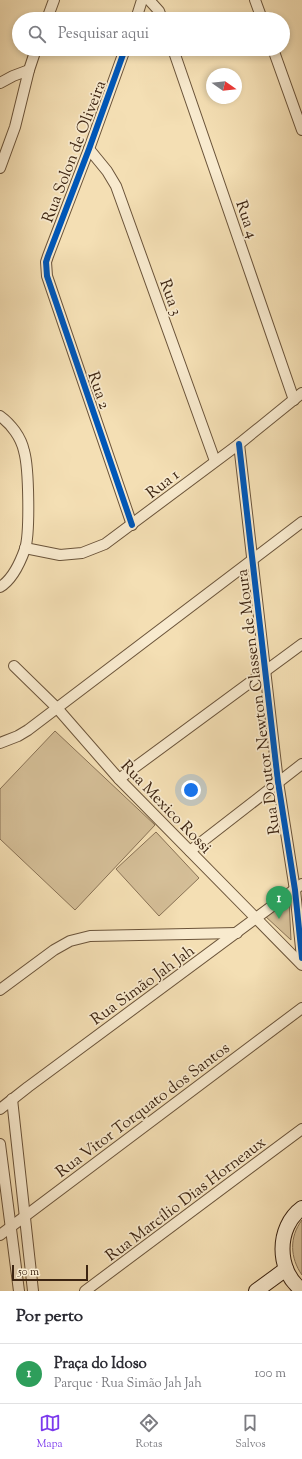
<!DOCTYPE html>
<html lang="pt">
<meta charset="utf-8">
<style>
body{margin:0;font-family:"Sorts Mill Goudy",serif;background:#f7f7f7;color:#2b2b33}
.compass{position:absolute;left:206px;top:68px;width:36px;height:36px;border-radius:50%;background:#fff;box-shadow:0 2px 6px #0003;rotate:104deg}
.scale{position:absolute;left:12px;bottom:10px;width:76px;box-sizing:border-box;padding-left:4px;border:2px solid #3d2512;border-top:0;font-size:11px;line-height:14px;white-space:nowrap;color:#3d2512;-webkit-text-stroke:3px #f8eace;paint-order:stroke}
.you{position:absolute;left:191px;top:790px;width:14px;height:14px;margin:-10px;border:3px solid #fff;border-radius:50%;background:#1a73e8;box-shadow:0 0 0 6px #1a73e833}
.badge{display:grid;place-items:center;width:26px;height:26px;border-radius:50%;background:#7c3aed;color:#fff;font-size:13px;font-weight:700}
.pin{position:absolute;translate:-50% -33px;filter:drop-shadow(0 1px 2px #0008)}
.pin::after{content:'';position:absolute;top:21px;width:14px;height:12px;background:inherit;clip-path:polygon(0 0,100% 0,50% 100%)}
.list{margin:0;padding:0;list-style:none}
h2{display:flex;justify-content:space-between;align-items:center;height:52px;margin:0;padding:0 16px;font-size:17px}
h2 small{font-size:13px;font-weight:400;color:#7c7c81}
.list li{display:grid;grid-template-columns:26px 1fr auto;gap:12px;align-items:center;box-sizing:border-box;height:60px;padding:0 16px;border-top:1px solid #e1e1e2}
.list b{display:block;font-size:15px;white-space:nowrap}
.list p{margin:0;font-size:13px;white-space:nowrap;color:#7c7c81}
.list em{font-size:13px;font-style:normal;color:#7c7c81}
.icon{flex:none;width:22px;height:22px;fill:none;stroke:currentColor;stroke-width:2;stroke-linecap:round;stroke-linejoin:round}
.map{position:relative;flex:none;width:302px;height:1291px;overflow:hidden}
.search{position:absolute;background:#fff;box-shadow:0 2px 6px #0003;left:12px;right:12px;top:12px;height:44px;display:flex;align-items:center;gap:10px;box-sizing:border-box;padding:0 14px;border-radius:22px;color:#7c7c81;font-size:15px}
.sheet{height:112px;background:#fff}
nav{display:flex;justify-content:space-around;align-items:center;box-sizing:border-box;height:56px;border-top:1px solid #e1e1e2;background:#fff;font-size:11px;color:#7c7c81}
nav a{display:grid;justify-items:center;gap:2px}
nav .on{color:#7c3aed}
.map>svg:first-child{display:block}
</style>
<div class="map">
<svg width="302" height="1291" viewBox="0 0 302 1291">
<rect width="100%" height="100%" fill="#f4dfb4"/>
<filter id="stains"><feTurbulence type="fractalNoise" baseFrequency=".005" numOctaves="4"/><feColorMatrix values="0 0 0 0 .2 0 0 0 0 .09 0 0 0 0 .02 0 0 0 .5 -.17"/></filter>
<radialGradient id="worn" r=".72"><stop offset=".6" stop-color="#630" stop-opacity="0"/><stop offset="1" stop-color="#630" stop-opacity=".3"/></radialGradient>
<g fill="#d5bf98" stroke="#897255">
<path d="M55,731l100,94 -80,85 -75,-71v-50z"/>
<path d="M156,832l43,46 -40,38 -43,-47z"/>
<path d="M289,900l2,40 -26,-24z"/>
<path d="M302,1220v55c-12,-17 -13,-38 0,-55z"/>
</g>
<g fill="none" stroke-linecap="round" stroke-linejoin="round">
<defs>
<g id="minor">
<path d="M149,0l10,11 3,8"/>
<path d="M255,0l7,19"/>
<path d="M47,19l7,-19"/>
<path d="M136,19l6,-19"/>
<path d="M125,49l-36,100 -41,107 -2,6 1,14 85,249"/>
<path d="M173,49l121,351"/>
<path d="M273,49l29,81"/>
<path d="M0,83l13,-7 16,-6"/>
<path d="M89,149l18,22 9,15 99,275"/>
<path d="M0,168l15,-41 14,-57 7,-21"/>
<path d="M0,416c11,8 21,21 24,35 5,17 6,83 1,98 -5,14 -13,31 -25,38"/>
<path d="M239,444l39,338 17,108 7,68"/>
<path d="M25,548l35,7 22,-2 23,-9 134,-100 63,-51"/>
<path d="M14,666l43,42 62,71 183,186"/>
<path d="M0,743l18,-7 10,-6 274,-208"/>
<path d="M119,779l183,-135"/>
<path d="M190,851l112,-87"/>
<path d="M0,990l54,-40 16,-9 20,-5 147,-3"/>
<path d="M12,1099l21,192"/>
<path d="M0,1109l28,-22 274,-203"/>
<path d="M0,1144l19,147"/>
<path d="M0,1235l302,-227"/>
<path d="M85,1291l217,-162"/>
</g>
<g id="secondary">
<path d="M302,1208c-26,19 -26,63 0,82"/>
<path d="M256,1291l30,-22"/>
</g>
</defs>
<use href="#minor" stroke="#6b543a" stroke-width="12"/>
<use href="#secondary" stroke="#3d2512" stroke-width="16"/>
<use href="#minor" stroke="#f8eace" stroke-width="10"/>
<use href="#secondary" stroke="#f8eace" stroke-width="14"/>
<defs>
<g id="cycleway">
<path d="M125,49l-36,100 -41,107 -2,6 1,14 85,249"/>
<path d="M239,444l39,338 17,108 7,68"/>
</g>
</defs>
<use href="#cycleway" stroke="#f8eace" stroke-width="8"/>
<use href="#cycleway" stroke="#0057b8" stroke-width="6"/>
</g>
<g text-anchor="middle" stroke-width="3.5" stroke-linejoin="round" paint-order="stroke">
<g font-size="16" fill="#3d2512" stroke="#f8eace">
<text transform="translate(73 151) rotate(-69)" y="6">Rua Solon de Oliveira</text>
<text transform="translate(248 219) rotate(71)" y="6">Rua 4</text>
<text transform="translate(172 297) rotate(70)" y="6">Rua 3</text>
<text transform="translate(100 390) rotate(71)" y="6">Rua 2</text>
<text transform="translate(162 483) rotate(-38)" y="6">Rua 1</text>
<text transform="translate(257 702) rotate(-97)" y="6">Rua Doutor Newton Classen de Moura</text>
<text transform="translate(167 806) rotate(46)" y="6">Rua Mexico Rossi</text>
<text transform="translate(142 984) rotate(-36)" y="6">Rua Simão Jah Jah</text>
<text transform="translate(142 1109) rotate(-37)" y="6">Rua Vitor Torquato dos Santos</text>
<text transform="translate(185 1198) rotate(-37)" y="6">Rua Marcílio Dias Horneaux</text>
</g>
</g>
<rect width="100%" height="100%" filter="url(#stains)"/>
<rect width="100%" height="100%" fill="url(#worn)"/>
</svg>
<svg class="compass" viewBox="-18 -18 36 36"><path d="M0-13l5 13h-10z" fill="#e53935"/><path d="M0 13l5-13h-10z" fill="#7c7c81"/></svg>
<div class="scale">50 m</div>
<div class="you"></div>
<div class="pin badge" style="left:279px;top:919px;background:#2e9e5b">1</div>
<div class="search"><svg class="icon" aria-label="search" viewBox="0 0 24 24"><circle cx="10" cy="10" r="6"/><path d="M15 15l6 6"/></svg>Pesquisar aqui</div>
</div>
<section class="sheet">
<h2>Por perto<small></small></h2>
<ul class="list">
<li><span class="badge" style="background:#2e9e5b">1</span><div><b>Praça do Idoso</b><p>Parque · Rua Simão Jah Jah</p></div><em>100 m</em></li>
</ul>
</section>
<nav>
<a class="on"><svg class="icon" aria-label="map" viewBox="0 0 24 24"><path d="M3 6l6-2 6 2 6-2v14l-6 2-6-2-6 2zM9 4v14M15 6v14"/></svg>Mapa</a>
<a><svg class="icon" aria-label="directions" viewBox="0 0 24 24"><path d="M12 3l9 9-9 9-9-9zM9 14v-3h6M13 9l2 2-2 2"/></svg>Rotas</a>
<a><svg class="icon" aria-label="saved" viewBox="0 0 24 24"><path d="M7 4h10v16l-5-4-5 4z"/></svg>Salvos</a>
</nav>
